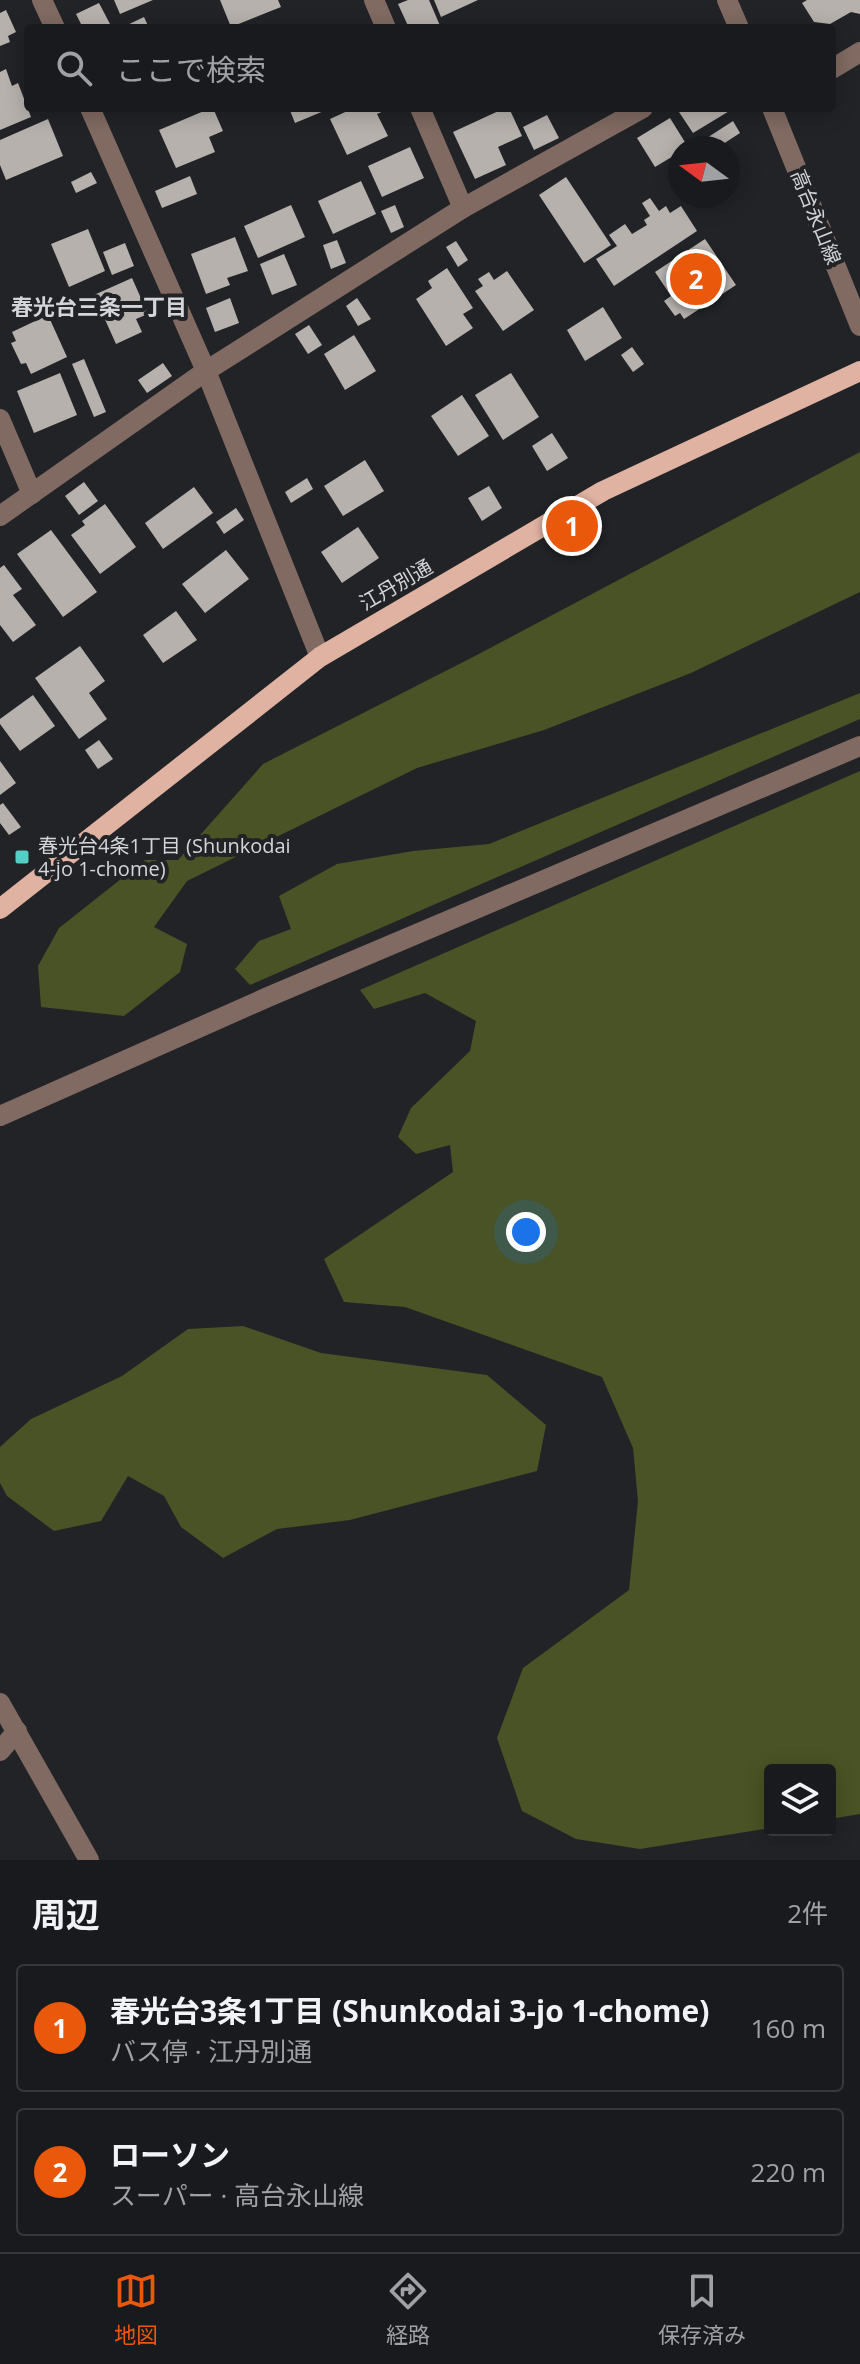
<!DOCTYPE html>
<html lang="ja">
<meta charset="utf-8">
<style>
body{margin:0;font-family:"Open Sans","Noto Sans JP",sans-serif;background:#26272a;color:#f1f3f6}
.controls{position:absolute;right:24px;bottom:24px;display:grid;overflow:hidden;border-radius:8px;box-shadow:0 4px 20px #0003}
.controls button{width:72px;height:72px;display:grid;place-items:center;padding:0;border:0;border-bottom:2px solid #37383b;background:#191a1d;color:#f1f3f6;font:40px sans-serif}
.compass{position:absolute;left:668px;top:136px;width:72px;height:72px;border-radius:50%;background:#191a1d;box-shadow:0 4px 20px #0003;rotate:285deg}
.you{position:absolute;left:526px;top:1232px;width:28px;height:28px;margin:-20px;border:6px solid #fff;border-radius:50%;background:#1a73e8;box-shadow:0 0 0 12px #1a73e833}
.badge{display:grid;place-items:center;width:52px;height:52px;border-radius:50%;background:#ea580c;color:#fff;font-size:26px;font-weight:700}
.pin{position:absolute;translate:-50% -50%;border:4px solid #fff;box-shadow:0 2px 8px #0006}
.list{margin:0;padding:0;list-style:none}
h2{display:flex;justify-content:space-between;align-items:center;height:104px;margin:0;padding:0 32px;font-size:34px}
h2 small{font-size:26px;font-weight:400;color:#9fa1a4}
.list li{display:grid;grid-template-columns:52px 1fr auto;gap:24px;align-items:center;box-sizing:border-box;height:128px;margin:0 16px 16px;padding:0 16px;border:2px solid #37383b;border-radius:8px}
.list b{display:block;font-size:30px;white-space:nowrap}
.list p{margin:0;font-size:26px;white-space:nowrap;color:#9fa1a4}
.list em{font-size:26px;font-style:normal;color:#9fa1a4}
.icon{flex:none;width:44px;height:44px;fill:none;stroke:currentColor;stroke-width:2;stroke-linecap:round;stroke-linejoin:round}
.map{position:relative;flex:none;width:860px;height:1860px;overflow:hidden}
.search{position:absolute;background:#191a1d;box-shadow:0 4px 20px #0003;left:24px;right:24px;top:24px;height:88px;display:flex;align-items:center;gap:20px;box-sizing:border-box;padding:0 28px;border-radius:8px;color:#9fa1a4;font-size:30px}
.sheet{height:392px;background:#191a1d}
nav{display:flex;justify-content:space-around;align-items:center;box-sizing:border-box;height:112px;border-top:2px solid #37383b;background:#191a1d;font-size:22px;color:#9fa1a4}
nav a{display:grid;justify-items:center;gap:4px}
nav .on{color:#ea580c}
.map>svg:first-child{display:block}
</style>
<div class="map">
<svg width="860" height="1860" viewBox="0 0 860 1860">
<rect width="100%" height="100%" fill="#212327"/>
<g fill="#495325">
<path d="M860,452v140l-169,81 -147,57 -127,38 -230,113 -33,46 33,17 -7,28 -56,44 -83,-9 -3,-41 21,-38 86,-68h33l85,-96 210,-107z"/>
<path d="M860,693v26l-610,266 -15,-16 24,-28 32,-12 -12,-33 58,-32 76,-13 76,-7z"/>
<path d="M860,771v1043l-30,5v-49h-60v58l-130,21 -64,-10 -54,-28 -25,-73 26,-70 106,-78 9,-89 -5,-53 -31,-71 -197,-70 -61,-5 -20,-43 129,-87 -3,-27 -34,9 -18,-17 13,-29 59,-57 6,-30 -51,-28 -51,16 -14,-19z"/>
<path d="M243,1326l78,27 166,22 59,50 -9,46 -187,49 -73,9 -54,29 -42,-31 -17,-31 -36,-20 -27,45 -47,10 -47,-35 -7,-13v-36l31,-28 91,-43 66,-47z"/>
</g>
<g fill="#b6b1ad">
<path d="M114,0h39l-33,14z"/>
<path d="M220,0h58l3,7 -50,20z"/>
<path d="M408,0h21l12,28h-32l-11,-24z"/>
<path d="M434,0h44l-37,17z"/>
<path d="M807,0h53v14l-9,-2 -21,12 -16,-2 -12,-19z"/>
<path d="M99,3l11,21 -8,4h-19l-7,-14z"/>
<path d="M6,10l10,22 -8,4 2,6 -10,4v-33z"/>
<path d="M144,17l5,11h-28z"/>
<path d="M6,69l6,17 6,-3 13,34 -31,13v-58z"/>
<path d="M211,108h2l10,23 -14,6 6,15 -39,16 -17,-38z"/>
<path d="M289,108h42l-36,15z"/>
<path d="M354,108h37l-14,6 11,22 -41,19 -17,-36z"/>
<path d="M505,108h4l13,28 -24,11 8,18 -31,14 -22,-47z"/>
<path d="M685,108h44l2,2 -38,23 -14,-21z"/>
<path d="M547,115l12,23 -25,12 -11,-23z"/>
<path d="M670,118l18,29 -8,1v4l-25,15 -18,-29z"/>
<path d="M48,119l15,37 -57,24 -6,-15v-25z"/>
<path d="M733,121l7,12 -23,15h-19l-2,-3z"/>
<path d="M410,147l14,31 -42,19 -14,-31z"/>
<path d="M91,172l6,11 -21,10 -5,-11z"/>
<path d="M190,176l7,18 -35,14 -7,-17z"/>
<path d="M566,177l45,68 -27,18 -45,-68z"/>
<path d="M361,181l15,33 -43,20 -15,-33z"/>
<path d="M650,198l9,13 7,-5 4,7 11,-7 16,25 -83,55 -18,-27 21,-13 -8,-11 16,-11 7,10 15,-9 -3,-5 6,-4 -8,-13z"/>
<path d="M291,205l14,32 -47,21 -14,-32z"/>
<path d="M395,205l9,22 -13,6 -10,-22z"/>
<path d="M88,229l17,42 -36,16 -18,-43z"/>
<path d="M235,237l13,34 -21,7 3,7 -24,9 -15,-40z"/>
<path d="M705,239l31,46 -52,34 -4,-6 -5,3 -11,-15 7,-5 -16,-24z"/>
<path d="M337,240l9,23 -15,6 -8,-24z"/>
<path d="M456,241l12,19 -10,7 -12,-20z"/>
<path d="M125,243l9,23 -22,9 -9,-23z"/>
<path d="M284,254l13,31 -25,10 -12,-31z"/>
<path d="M447,268l26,40 -10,6 10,14 -27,18 -30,-47 16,-11 -4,-7z"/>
<path d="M507,271l27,39 -31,21 -28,-40 8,-5 -5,-7 11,-7 5,8z"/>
<path d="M132,278l16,36 -12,5 6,13 -26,12 -22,-49z"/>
<path d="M230,298l9,25 -24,9 -9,-24z"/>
<path d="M357,298l14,21 -13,7 -12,-20z"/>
<path d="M603,307l19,31 -37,23 -18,-31z"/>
<path d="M48,315l19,42 -36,17 -5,-11 -5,1 -10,-21 5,-2 -4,-9z"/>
<path d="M309,325l13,20 -14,9 -13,-20z"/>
<path d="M354,335l22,36 -31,19 -21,-36z"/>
<path d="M632,347l12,17 -11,8 -12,-17z"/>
<path d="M84,359l22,53 -12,5 -22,-53z"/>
<path d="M163,363l9,13 -25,17 -9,-13z"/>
<path d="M60,373l17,42 -43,18 -17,-42z"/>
<path d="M511,373l28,44 -36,23 -28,-45z"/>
<path d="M462,395l27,41 -31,20 -27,-40z"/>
<path d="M552,433l16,25 -21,13 -15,-25z"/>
<path d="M365,460l19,31 -41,25 -19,-30z"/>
<path d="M307,478l6,11 -22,14 -6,-11z"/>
<path d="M84,482l14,19 -19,14 -14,-19z"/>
<path d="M489,486l13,22 -20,13 -14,-23z"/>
<path d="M194,487l19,26 -50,36 -18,-26z"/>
<path d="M105,504l31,43 -36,27 -29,-39 14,-10 -3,-4z"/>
<path d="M236,508l8,12 -20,14 -8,-12z"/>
<path d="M358,527l21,31 -37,25 -21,-31z"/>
<path d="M51,530l46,62 -34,25 -46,-63z"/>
<path d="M226,550l23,29 -44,34 -23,-29z"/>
<path d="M4,565l18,24 -9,6 23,30 -23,17 -13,-17v-57z"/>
<path d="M176,611l21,29 -34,23 -20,-28z"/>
<path d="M80,646l25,35 -16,12 18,26 -28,20 -44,-61z"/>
<path d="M33,695l22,31 -35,25 -20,-27v-5z"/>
<path d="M99,740l14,19 -15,10 -13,-19z"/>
<path d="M0,761l16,22 -16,12z"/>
<path d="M3,803l18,24 -12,8 -9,-12v-18z"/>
</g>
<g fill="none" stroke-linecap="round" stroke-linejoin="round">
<g stroke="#806a62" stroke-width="20">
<path d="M42,0l13,28"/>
<path d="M374,0l12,28"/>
<path d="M727,0l12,28"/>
<path d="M832,69l28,-17"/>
<path d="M90,108l116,263 114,286"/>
<path d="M420,108l43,100"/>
<path d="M772,108l88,218"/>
<path d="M0,419l32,75"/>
<path d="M0,516l206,-145 257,-163 180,-100"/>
<path d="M0,1116l268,-119 592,-251"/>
<path d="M0,1703l89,157"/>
<path d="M0,1751l17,-20"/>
</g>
<path stroke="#e0b2a1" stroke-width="20" d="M0,909l320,-252 283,-166 257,-120"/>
</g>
<rect fill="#55cec6" stroke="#212327" stroke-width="3" x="14" y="849" width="16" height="16" rx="4"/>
<g text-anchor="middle" stroke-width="8" stroke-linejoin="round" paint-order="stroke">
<g font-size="20" fill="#d4d5d8" stroke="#212327">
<text transform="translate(816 217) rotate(68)" y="7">高台永山線</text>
<text transform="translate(396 585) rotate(-30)" y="7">江丹別通</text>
</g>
<g font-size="20" fill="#d4d5d8" stroke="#212327" text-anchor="start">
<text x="38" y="853">春光台4条1丁目 (Shunkodai<tspan x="38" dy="23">4-jo 1-chome)</tspan></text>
</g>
<g font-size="22" font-weight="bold" fill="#d4d5d8" stroke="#212327">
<text x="99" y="315">春光台三条一丁目</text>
</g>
</g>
</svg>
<div class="controls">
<button><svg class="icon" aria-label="layers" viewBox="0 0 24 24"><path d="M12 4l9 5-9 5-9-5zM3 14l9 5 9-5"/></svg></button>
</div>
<svg class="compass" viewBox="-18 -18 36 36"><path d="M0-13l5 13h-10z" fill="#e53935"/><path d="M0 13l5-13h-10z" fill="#9fa1a4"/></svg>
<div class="you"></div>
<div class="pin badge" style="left:572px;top:526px">1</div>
<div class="pin badge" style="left:696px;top:279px">2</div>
<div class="search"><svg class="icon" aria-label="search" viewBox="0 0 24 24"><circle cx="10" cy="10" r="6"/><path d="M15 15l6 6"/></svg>ここで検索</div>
</div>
<section class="sheet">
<h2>周辺<small>2件</small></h2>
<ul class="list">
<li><span class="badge">1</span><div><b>春光台3条1丁目 (Shunkodai 3-jo 1-chome)</b><p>バス停 · 江丹別通</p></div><em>160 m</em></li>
<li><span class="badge">2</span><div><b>ローソン</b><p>スーパー · 高台永山線</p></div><em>220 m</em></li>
</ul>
</section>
<nav>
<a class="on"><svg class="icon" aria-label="map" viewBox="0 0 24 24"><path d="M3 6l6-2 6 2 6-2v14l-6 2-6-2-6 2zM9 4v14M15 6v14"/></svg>地図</a>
<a><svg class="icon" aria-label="directions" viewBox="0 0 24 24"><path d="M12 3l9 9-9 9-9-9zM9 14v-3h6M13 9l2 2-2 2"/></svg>経路</a>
<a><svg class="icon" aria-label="saved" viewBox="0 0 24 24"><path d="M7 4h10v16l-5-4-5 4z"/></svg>保存済み</a>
</nav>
